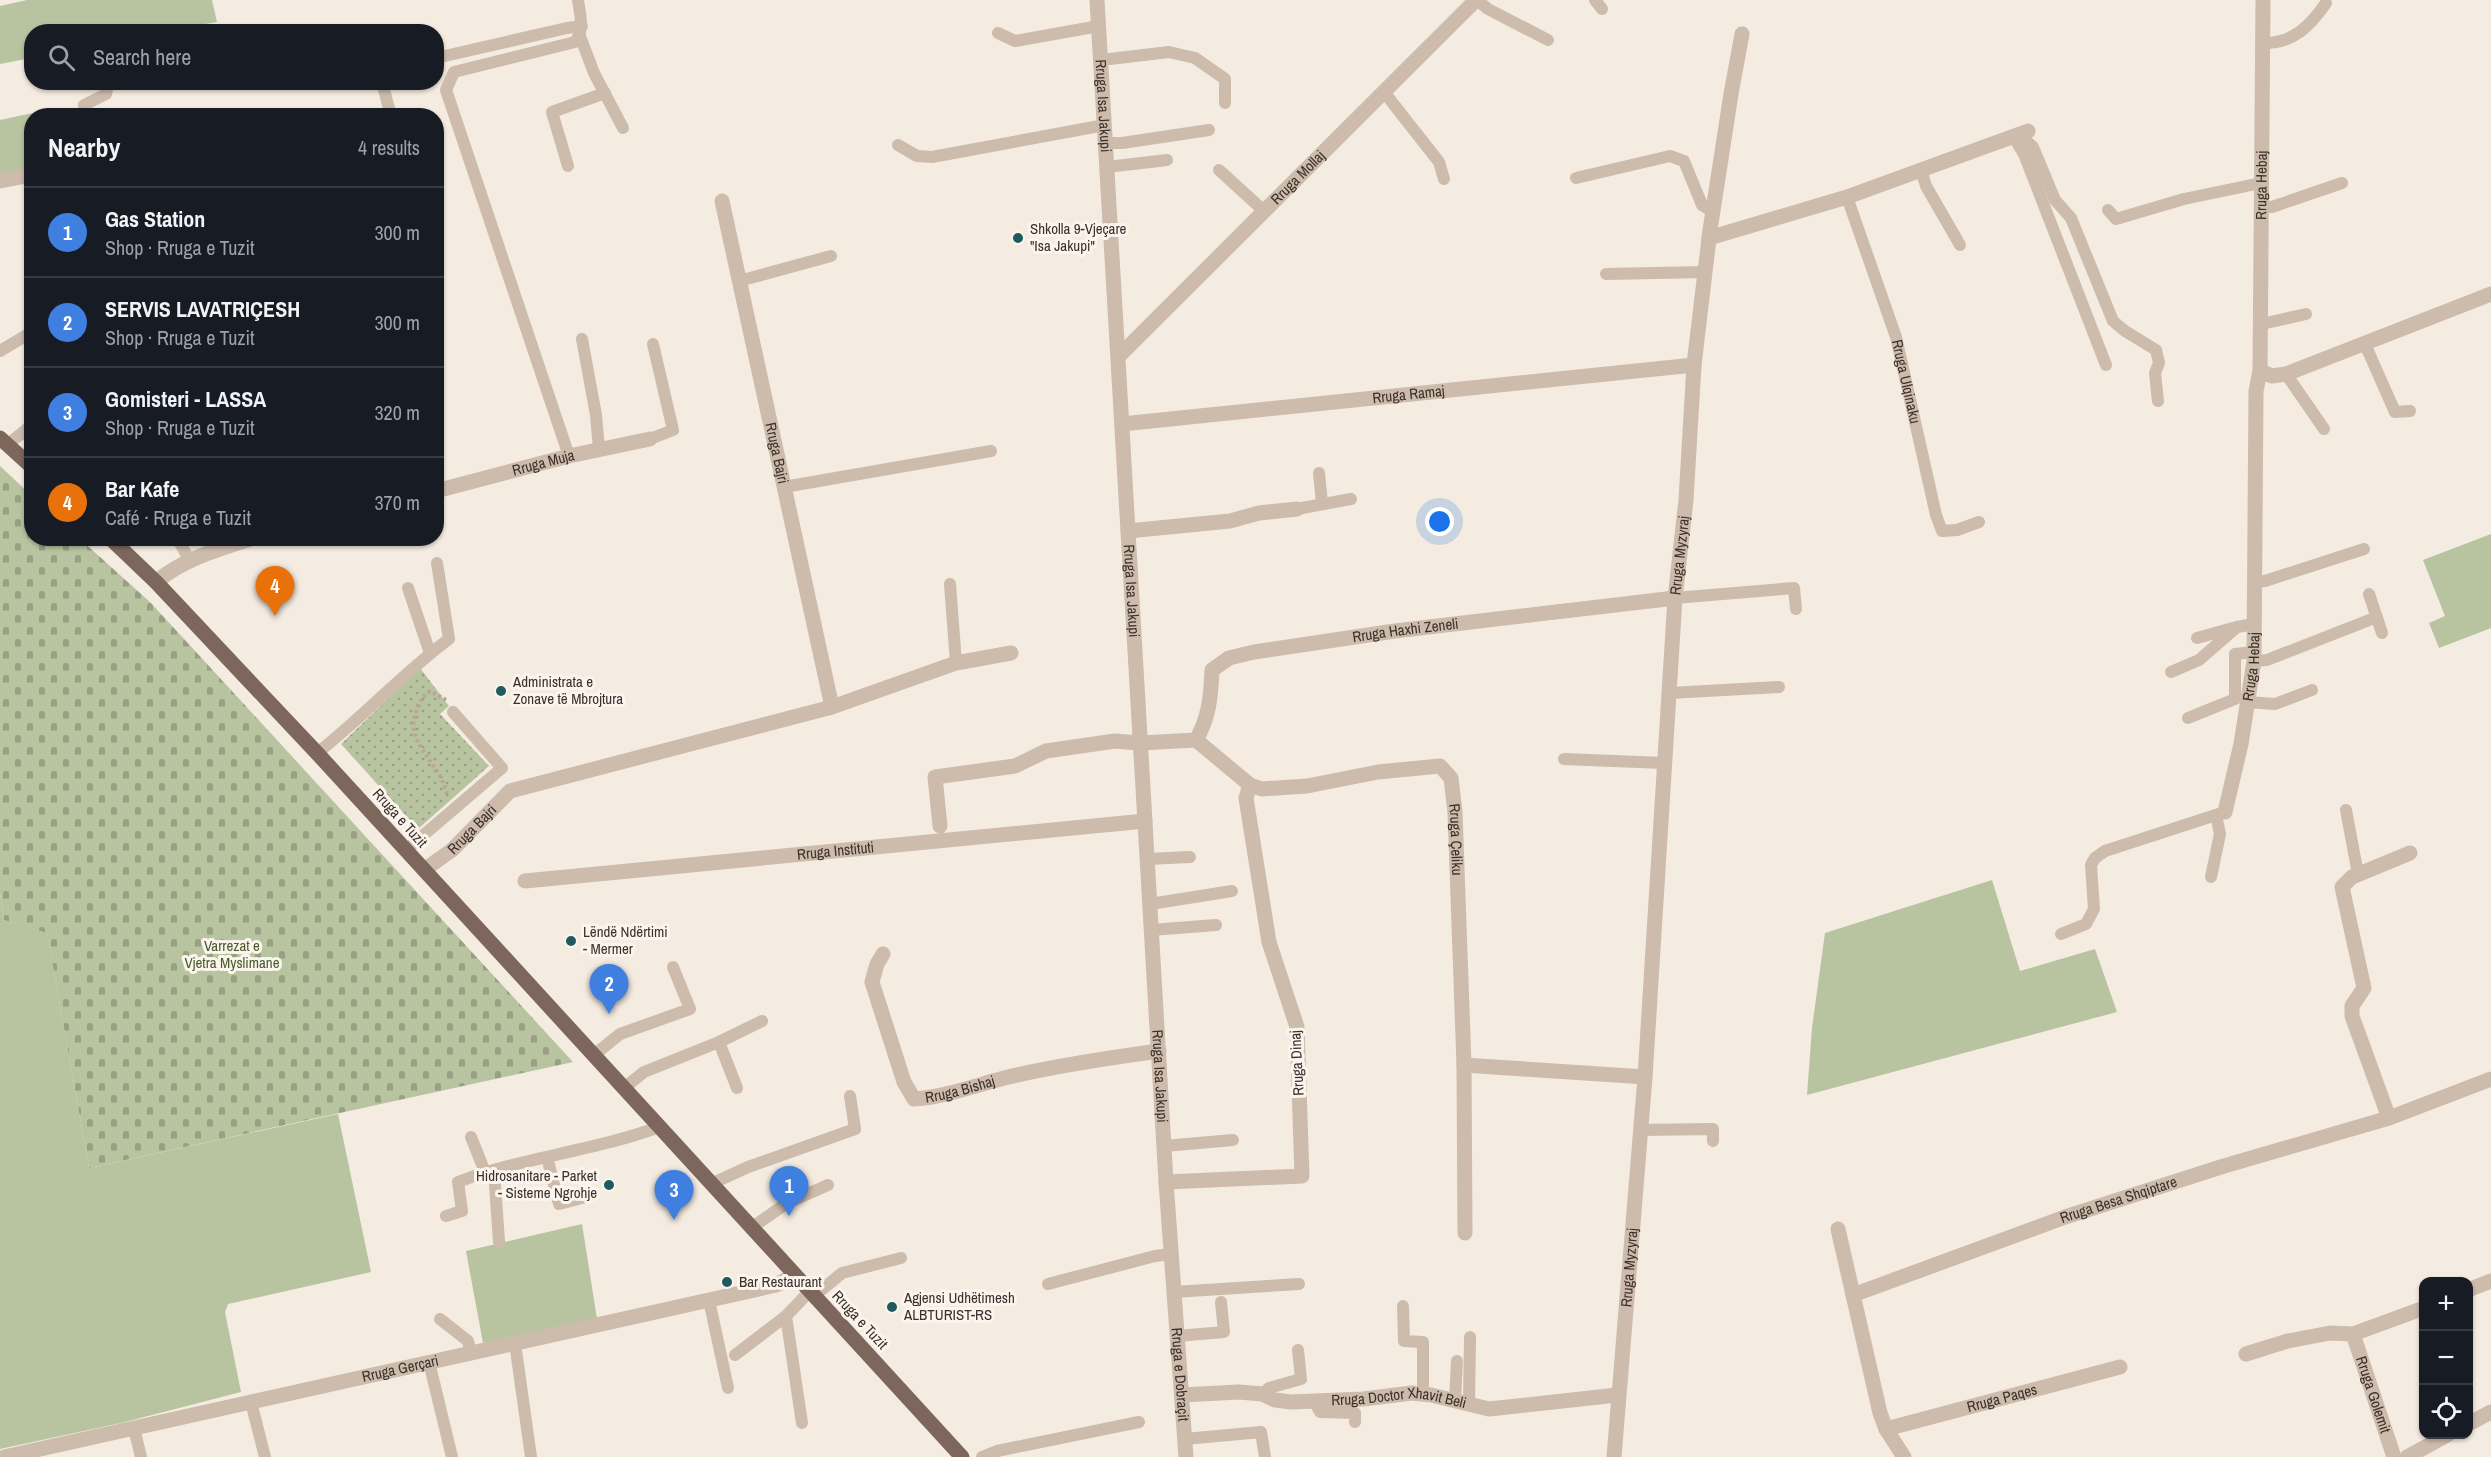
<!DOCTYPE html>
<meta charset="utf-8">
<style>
body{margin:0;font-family:"Archivo Narrow",sans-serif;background:#20242c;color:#f1f3f6}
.controls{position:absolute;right:18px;bottom:18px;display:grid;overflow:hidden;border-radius:12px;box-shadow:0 2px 4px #0004}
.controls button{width:54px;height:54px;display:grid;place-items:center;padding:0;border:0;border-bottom:2px solid #363941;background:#171b24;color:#f1f3f6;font:30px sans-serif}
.you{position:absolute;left:1440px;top:522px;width:21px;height:21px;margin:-15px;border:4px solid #fff;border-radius:50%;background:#1a73e8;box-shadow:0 0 0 9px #1a73e833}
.badge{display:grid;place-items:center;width:39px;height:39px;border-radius:50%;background:#d93025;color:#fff;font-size:20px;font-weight:700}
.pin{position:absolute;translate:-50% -50px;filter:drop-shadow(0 2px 3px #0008)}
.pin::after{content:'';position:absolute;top:32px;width:21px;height:18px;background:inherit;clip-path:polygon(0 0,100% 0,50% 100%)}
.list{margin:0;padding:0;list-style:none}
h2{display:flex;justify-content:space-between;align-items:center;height:78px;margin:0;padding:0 24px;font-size:26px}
h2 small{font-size:20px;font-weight:400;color:#9ea1a6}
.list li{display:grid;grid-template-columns:39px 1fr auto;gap:18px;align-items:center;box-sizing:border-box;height:90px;padding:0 24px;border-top:2px solid #363941}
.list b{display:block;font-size:22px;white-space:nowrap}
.list p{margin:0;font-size:20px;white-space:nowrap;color:#9ea1a6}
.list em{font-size:20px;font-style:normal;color:#9ea1a6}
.icon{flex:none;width:33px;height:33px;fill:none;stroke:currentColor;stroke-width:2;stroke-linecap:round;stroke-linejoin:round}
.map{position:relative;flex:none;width:2491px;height:1457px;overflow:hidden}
.search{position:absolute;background:#171b24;box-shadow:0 2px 4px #0004;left:24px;top:24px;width:420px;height:66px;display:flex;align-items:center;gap:15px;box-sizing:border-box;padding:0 21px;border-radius:24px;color:#9ea1a6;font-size:22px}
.panel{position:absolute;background:#171b24;box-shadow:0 2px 4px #0004;left:24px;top:108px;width:420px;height:438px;border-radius:24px}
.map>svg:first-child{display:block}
</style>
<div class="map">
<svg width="2491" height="1457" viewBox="0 0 2491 1457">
<defs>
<pattern id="cemetery-stones" width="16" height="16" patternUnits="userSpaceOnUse" patternTransform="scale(1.5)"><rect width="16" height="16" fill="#b8c4a0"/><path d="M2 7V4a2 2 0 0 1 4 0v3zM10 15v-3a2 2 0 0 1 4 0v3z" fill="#97a083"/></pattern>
<pattern id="garden-dots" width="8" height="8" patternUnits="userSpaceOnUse" patternTransform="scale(1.5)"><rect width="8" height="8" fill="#b8c4a0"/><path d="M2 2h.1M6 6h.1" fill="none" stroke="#97a083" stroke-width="1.8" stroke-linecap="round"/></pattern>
</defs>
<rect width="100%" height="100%" fill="#f4ebe1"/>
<g fill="#b8c4a0">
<path d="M27,0h185l5,22 -53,9 -132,1 -1,26 -31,6v-58z"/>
<path d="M42,111v4l-10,1 -1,53 -31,7v-56z"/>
<path d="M2491,534v94l-52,20 -10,-25 16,-7 -22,-56z"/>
<path d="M1992,880l28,91 75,-22 22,63 -310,83 5,-67 13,-95z"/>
<path d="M0,892l4,28 43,12 42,236 249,-54 33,158 -143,32 -3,8 16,80 -120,31 -121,26z"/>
<path d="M582,1224l15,95 -114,24 -17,-92z"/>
</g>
<path fill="url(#cemetery-stones)" d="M0,466l31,29 1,43 48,1 70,63 423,460 -484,106 -42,-235 -43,-13 -4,-28z"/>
<path fill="url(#garden-dots)" d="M420,668l29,38 -9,8 49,52 -71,63 -77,-85z"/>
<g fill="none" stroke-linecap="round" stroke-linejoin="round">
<path stroke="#b9a596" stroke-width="4" stroke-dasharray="3 3" stroke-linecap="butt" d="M446,700l-16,-9c-7,4 -10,11 -13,19 -15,32 24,53 30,84"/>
<g stroke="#cdbbac" stroke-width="12">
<path d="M1477,0l11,9 60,31"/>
<path d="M1595,0l7,9"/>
<path d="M998,33l17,8 84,-15"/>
<path d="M580,36l14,37 29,55"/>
<path d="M2262,43c31,1 48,-17 64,-40"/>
<path d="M436,58l131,-30 15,-2"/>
<path d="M1101,60l68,-8 26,6 30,21v24"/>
<path d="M382,82l9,34"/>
<path d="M1384,92l55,70 5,17"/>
<path d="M86,116l-2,-11 22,-11 3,-12"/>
<path d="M2019,134l14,13 22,53 16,18 42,103 12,10 31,19 3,13 -4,10 3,28"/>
<path d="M2013,136l11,18 82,211"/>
<path d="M1106,143h16l87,-13"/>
<path d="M898,145l19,11 15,1 173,-32"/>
<path d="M568,166l-16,-54 53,-19"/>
<path d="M1107,167l60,-7"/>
<path d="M1219,170l45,41"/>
<path d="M1921,170l5,16 34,59"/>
<path d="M1576,178l94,-22 14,5 18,44 12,7"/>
<path id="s1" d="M1847,197l49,140 40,178 6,16 15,-1 22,-8"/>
<path d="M2261,206l11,1 70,-24"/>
<path d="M2108,210l8,9 68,-20 77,-16"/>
<path d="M1606,274l99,-2"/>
<path d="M739,281l92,-25"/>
<path d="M2260,323h6l40,-9"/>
<path d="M582,339l14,76 3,34"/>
<path d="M2365,344l30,68 15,-1"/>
<path d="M0,351l32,-19"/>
<path d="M2286,374l38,55"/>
<path d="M650,439l23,-9 -20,-86"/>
<path d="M7,445l25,-20"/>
<path d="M569,456l-123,-366 8,-18 121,-30c10,-12 5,-27 3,-42"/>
<path d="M1319,473l3,30"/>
<path d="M784,487l207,-36"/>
<path d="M1297,509l54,-10"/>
<path d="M177,538l12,21"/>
<path d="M2254,582l11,-1 99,-32"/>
<path d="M950,584l6,79"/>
<path d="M408,588l22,65"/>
<path d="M2369,594l13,39"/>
<path d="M1675,598l119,-10 2,21"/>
<path d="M2197,638l36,-10"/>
<path d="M2254,661l13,-1 110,-43"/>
<path d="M2171,672l28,-12 38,-33 17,-3"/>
<path d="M1669,693l110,-6"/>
<path d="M2247,702l28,2 37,-14"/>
<path d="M2188,718l47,-19v-45l19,-2"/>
<path d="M317,753c46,-36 85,-79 132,-114l-12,-76"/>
<path d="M1564,759l100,4"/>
<path d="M2346,810l12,64"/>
<path d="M406,850l96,-82 -49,-56"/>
<path d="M1147,859l43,-2"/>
<path d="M2211,877l9,-43 -4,-19"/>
<path d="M1150,904l82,-13"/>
<path d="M1151,930l65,-5"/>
<path d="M2061,934l25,-10 8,-15 -3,-44 4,-7 10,-7 120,-39"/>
<path d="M719,1042l43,-21"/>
<path d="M594,1055l26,-21 70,-25 -17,-42"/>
<path d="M624,1088l20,-16 75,-30 18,46"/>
<path d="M1640,1130l73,-1v12"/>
<path d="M471,1137l14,35"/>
<path d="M1164,1146l69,-6"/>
<path d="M547,1157l12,47 27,-7"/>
<path d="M494,1170l5,72"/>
<path d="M711,1184l37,-17 107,-38 -5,-33"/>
<path d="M446,1216l16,-5 -4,-29c65,-25 136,-31 201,-55"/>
<path d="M751,1228l36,-25 41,-18"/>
<path d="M1048,1284l107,-28 16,-2"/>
<path d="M1174,1292l125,-8"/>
<path d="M814,1296l28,-23 59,-15"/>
<path d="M709,1300l19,88"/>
<path d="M1403,1306l1,35 19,1v52"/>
<path d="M440,1319l28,22 3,12"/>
<path d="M1177,1336l47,-4 -3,-30"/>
<path d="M515,1343l16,114"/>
<path d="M735,1355l51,-39"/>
<path d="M429,1362l23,95"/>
<path d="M1262,1394l7,-6 32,-9 -3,-29"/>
<path d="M1455,1400l2,-39"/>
<path d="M1314,1401l6,11 35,1v9"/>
<path d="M251,1402l14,55"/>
<path d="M1469,1404l1,-67"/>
<path d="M802,1423l-16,-107 24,-25"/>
<path d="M134,1428l7,29"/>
<path d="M1185,1439l76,-7 4,25"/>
<path d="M982,1457l15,-6 142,-29"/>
</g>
<g stroke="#cdbbac" stroke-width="15">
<path d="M0,181l32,-6"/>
<path id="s2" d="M722,201l110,506"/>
<path d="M1709,238l138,-41 181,-66"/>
<path d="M2260,371l12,5 14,-2 205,-80"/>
<path id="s3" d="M1122,424l572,-59"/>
<path id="s4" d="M436,491l133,-35 81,-17"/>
<path d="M1128,531l102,-10 29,-8 38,-4"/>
<path d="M156,582c29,-24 63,-33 98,-44"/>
<path id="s5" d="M1196,740c13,-22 15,-44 16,-70l17,-12 25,-6 141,-21 280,-33"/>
<path id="s6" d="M2225,812l16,-68 13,-83 2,-270 4,-20 3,-371"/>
<path id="s7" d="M940,826l-5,-49 80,-11 31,-15 69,-10 25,2 56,-3 54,45 12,4 45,-3 71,-14 62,-6 11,12 4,34 9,253 1,168"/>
<path id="s8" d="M424,870l28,-20 58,-59 322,-84 124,-44 55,-10"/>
<path id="s9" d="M525,881l620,-60"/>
<path id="s10" d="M883,954l-6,10 -5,18 32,100 10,17c30,-2 60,-13 90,-21 50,-12 103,-20 155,-27"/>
<path d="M1464,1065l181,12"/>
<path d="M2389,1118l-37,-102v-10l12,-18 -22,-101 10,-10 58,-24"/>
<path d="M1166,1182l136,-6 -5,-149 -28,-85 -23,-144 4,-13"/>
<path d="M1838,1229l42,184 6,16 18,28"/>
<path d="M2468,1290l23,-9"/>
<path id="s11" d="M1853,1295l212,-78 159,-51 165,-48 102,-39"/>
<path id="s12" d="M2353,1334l41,123"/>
<path d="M2246,1354l42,-13 42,-8 23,1 71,-26"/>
<path id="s13" d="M1182,1395l57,-3 23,2 13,6 16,2 72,-3 49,-6 19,2 58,14 128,-14"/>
<path d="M2468,1424l23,-12"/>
<path id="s14" d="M1886,1429l234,-62"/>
<path id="s15" d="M4,1457l759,-169 13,-3 19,-10"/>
<path id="s16" d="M1614,1457l31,-380 30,-479 11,-98 8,-135 16,-135 21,-136 11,-60"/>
<path d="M2407,1457l42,-23"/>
</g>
<g stroke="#cdbbac" stroke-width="15">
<path id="s17" d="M1097,0l69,1182 20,275"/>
<path id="s18" d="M1118,357l358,-357"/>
</g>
<g stroke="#7d675c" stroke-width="15">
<path d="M0,438l32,29"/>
<path d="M110,538l46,44 161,171 645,704"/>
</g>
</g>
<g fill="#1f5a5e" stroke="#fbf5ee" stroke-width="2">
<circle cx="1018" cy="238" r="6"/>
<circle cx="501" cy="691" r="6"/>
<circle cx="571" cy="941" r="6"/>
<circle cx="609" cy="1185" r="6"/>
<circle cx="727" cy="1282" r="6"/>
<circle cx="892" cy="1307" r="6"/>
</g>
<g text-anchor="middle" stroke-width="6" stroke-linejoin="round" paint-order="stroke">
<g font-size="15" fill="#3b302b" stroke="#fbf5ee">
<text dy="5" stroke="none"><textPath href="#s17" startOffset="106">Rruga Isa Jakupi</textPath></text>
<text dy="5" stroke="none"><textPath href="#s18" startOffset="254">Rruga Mollaj</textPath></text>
<text dy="5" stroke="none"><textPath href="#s6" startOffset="630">Rruga Hebaj</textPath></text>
<text dy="5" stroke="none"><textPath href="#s1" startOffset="194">Rruga Ulqinaku</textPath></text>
<text dy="5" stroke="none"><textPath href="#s3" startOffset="288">Rruga Ramaj</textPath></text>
<text dy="5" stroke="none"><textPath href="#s2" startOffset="258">Rruga Bajri</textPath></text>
<text dy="5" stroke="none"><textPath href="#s4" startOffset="111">Rruga Muja</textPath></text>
<text dy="5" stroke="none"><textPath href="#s16" startOffset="904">Rruga Myzyraj</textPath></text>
<text dy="5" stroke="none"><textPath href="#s17" startOffset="592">Rruga Isa Jakupi</textPath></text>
<text dy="5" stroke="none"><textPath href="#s5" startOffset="272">Rruga Haxhi Zeneli</textPath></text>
<text dy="5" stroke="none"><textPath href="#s6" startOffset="148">Rruga Hebaj</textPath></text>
<text transform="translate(400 818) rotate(48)" y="5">Rruga e Tuzit</text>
<text dy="5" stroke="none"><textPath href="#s8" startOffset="63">Rruga Bajri</textPath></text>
<text dy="5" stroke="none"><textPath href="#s7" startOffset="656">Rruga Çeliku</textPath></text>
<text dy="5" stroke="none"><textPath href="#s9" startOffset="312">Rruga Instituti</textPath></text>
<text transform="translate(1297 1063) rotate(-93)" y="5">Rruga Dinaj</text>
<text dy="5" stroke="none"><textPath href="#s17" startOffset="1078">Rruga Isa Jakupi</textPath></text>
<text dy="5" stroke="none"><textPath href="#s10" startOffset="202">Rruga Bishaj</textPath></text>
<text dy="5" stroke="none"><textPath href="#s11" startOffset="282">Rruga Besa Shqiptare</textPath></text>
<text dy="5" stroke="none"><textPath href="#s16" startOffset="190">Rruga Myzyraj</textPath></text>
<text transform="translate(860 1320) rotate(47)" y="5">Rruga e Tuzit</text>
<text dy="5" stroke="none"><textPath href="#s15" startOffset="406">Rruga Gerçari</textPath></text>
<text dy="5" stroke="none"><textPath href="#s17" startOffset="1377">Rruga e Dobraçit</textPath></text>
<text dy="5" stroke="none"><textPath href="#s12" startOffset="64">Rruga Golemit</textPath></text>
<text dy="5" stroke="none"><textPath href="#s14" startOffset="120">Rruga Paqes</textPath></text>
<text dy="5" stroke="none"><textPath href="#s13" startOffset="219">Rruga Doctor Xhavit Beli</textPath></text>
</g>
<g font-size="15" fill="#3b302b" stroke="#fbf5ee" text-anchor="start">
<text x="1030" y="234">Shkolla 9-Vjeçare<tspan x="1030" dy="17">"Isa Jakupi"</tspan></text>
<text x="513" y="687">Administrata e<tspan x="513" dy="17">Zonave të Mbrojtura</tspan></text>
<text x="583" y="937">Lëndë Ndërtimi<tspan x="583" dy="17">- Mermer</tspan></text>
<text x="597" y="1181" text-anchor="end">Hidrosanitare - Parket<tspan x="597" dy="17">- Sisteme Ngrohje</tspan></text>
<text x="739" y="1287">Bar Restaurant</text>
<text x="904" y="1303">Agjensi Udhëtimesh<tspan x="904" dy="17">ALBTURIST-RS</tspan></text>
</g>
<g font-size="15" fill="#4a5a2e" stroke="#fbf5ee">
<text x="232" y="951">Varrezat e<tspan x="232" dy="17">Vjetra Myslimane</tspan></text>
</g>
</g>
</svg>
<div class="controls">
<button>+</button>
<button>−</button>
<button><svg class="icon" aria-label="locate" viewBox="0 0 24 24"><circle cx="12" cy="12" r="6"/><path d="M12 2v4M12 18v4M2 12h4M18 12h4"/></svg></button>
</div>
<div class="you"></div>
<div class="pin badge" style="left:789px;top:1216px;background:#3f7fe0">1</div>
<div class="pin badge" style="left:609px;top:1014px;background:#3f7fe0">2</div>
<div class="pin badge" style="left:674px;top:1220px;background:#3f7fe0">3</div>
<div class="pin badge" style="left:275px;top:616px;background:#e8710a">4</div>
<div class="search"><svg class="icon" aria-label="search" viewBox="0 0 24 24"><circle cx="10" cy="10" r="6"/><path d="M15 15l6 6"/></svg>Search here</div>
<section class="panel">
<h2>Nearby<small>4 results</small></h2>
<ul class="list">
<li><span class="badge" style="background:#3f7fe0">1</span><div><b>Gas Station</b><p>Shop · Rruga e Tuzit</p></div><em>300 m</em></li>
<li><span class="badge" style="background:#3f7fe0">2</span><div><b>SERVIS LAVATRIÇESH</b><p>Shop · Rruga e Tuzit</p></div><em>300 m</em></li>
<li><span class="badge" style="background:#3f7fe0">3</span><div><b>Gomisteri - LASSA</b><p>Shop · Rruga e Tuzit</p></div><em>320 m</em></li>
<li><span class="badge" style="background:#e8710a">4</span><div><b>Bar Kafe</b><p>Café · Rruga e Tuzit</p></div><em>370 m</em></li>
</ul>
</section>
</div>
